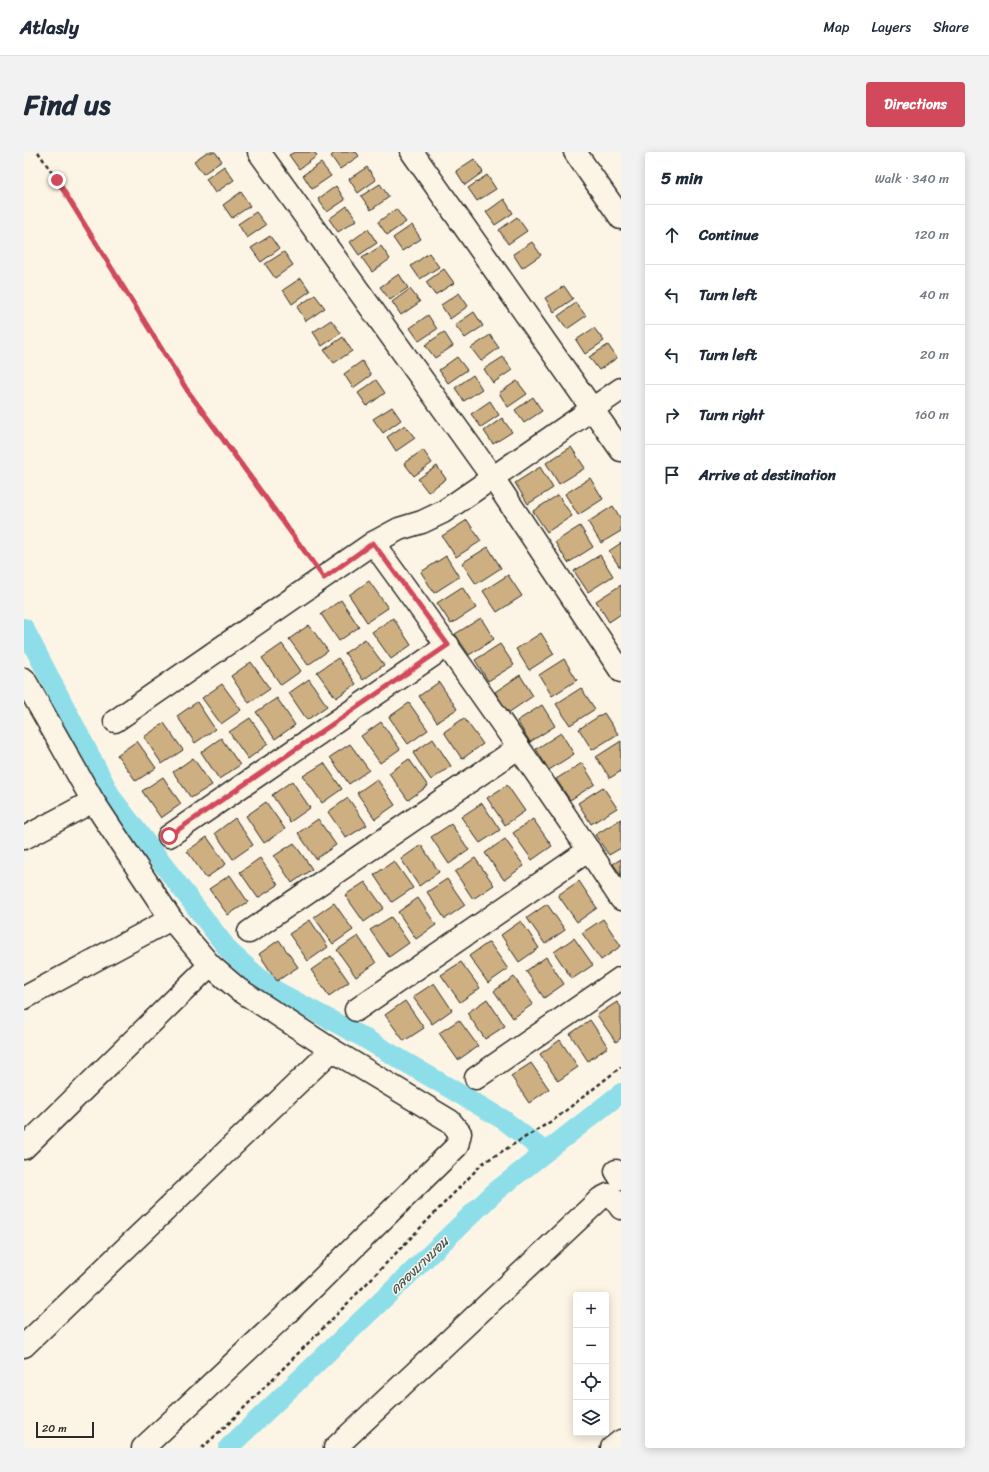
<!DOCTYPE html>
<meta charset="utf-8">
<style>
body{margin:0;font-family:Sriracha,"Playpen Sans Thai",sans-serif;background:#f2f2f3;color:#1f2937}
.controls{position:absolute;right:12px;bottom:12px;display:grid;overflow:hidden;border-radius:4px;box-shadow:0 2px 10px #0003}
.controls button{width:36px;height:36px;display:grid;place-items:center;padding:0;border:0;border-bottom:1px solid #e0e1e3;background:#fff;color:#1f2937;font:20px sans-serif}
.scale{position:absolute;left:12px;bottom:10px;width:58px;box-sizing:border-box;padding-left:4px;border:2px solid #2b2b2b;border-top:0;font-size:11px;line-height:14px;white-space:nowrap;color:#2b2b2b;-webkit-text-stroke:3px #fcf5e5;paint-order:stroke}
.stop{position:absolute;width:12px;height:12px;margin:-9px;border:3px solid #d1495b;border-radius:50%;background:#fff}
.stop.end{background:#d1495b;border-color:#fff;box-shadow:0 1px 4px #0008}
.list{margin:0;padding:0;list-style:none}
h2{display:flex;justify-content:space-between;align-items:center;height:52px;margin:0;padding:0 16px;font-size:17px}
h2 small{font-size:13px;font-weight:400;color:#747a83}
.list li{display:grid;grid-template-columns:26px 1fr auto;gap:12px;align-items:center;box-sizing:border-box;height:60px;padding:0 16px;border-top:1px solid #e0e1e3}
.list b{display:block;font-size:15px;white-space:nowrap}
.list em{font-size:13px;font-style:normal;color:#747a83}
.icon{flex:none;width:22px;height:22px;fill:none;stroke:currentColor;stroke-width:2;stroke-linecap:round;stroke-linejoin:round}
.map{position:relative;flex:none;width:597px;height:1296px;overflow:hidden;border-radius:4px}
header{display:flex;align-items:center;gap:24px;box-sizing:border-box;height:56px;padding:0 20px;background:#fff;border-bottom:1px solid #e0e1e3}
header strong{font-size:19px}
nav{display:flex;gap:22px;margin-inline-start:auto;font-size:14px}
.intro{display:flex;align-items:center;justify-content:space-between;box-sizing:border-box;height:96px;padding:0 24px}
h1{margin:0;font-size:28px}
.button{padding:10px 18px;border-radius:4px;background:#d1495b;color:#fff;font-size:14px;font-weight:700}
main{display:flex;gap:24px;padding:0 24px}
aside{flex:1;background:#fff;border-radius:4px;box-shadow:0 2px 10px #0003}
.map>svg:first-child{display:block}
</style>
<header>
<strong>Atlasly</strong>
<nav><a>Map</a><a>Layers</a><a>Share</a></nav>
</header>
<div class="intro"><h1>Find us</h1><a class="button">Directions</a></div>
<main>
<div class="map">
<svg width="597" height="1296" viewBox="0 0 597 1296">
<rect width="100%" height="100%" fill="#fcf5e5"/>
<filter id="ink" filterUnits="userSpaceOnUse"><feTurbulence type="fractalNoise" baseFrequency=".025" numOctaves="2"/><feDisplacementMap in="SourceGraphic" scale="8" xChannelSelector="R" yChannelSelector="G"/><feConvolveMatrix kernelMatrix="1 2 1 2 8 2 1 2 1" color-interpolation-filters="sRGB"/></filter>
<g filter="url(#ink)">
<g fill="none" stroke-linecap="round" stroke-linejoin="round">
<g stroke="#8edeea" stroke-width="20">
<path d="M0,476l88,170 118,154 41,36 93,50 140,82 41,32"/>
<path d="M204,1296l268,-257 125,-98"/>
</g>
</g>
<g fill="#cdaf81" stroke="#2b2b2b">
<path d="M183,0h8l7,9 -19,13 -9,-13z"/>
<path d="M271,0h19l3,4 -18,13 -10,-14z"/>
<path d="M312,0h20l3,4 -19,13 -9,-13z"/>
<path d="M450,7l9,13 -18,13 -9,-14z"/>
<path d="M297,11l10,13 -19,13 -9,-14z"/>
<path d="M200,14l10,14 -19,13 -9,-14z"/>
<path d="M343,15l9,13 -18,13 -9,-14z"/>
<path d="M463,23l9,14 -19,12 -9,-13z"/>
<path d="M356,32l9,13 -18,13 -10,-14z"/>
<path d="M312,34l9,14 -18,12 -9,-13z"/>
<path d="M217,40l9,14 -18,12 -9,-13z"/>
<path d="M480,47l9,14 -18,12 -9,-13z"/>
<path d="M323,54l10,14 -19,12 -9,-13z"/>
<path d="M372,57l10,13 -19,13 -9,-13z"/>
<path d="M232,60l10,13 -19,13 -9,-14z"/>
<path d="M493,65l10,14 -19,13 -9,-14z"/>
<path d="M388,73l9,14 -19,12 -9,-13z"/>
<path d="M344,77l9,14 -18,12 -9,-13z"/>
<path d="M246,84l9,13 -18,13 -10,-14z"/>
<path d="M508,90l9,13 -19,13 -9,-14z"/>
<path d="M357,94l9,13 -18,13 -10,-14z"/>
<path d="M260,100l9,13 -18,13 -10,-14z"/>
<path d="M405,101l10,14 -19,12 -9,-13z"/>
<path d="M420,117l10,14 -19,12 -9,-13z"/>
<path d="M375,122l9,14 -18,12 -10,-13z"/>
<path d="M277,126l9,13 -18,13 -9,-14z"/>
<path d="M540,134l9,13 -19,13 -9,-14z"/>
<path d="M386,137l10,13 -19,13 -9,-13z"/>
<path d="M435,141l9,13 -18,13 -9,-14z"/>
<path d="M291,143l10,13 -19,13 -9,-14z"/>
<path d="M552,151l10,13 -19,13 -9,-13z"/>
<path d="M450,160l9,14 -18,12 -10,-13z"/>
<path d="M404,163l9,14 -18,12 -9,-13z"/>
<path d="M307,168l10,13 -19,13 -9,-14z"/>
<path d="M570,176l10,13 -19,13 -9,-14z"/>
<path d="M420,180l9,14 -18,12 -10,-13z"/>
<path d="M466,183l9,13 -18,13 -10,-13z"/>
<path d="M319,185l9,14 -18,12 -10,-13z"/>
<path d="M584,193l9,13 -18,12 -10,-13z"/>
<path d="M433,205l10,13 -19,13 -9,-13z"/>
<path d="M479,205l9,13 -19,13 -9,-14z"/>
<path d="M338,209l9,14 -18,13 -9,-14z"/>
<path d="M449,223l9,14 -18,12 -9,-13z"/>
<path d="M352,228l9,13 -18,13 -9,-13z"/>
<path d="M493,229l10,13 -19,13 -9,-14z"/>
<path d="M509,245l9,14 -18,12 -9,-13z"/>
<path d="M466,249l9,14 -18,12 -10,-13z"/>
<path d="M368,255l9,13 -18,13 -10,-14z"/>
<path d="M478,266l10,14 -19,12 -9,-13z"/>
<path d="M381,273l10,13 -19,13 -9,-14z"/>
<path d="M547,295l14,21 -26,16 -13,-21z"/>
<path d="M399,298l9,13 -18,13 -10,-13z"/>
<path d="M413,314l9,13 -18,13 -10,-13z"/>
<path d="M516,315l13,21 -25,16 -13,-21z"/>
<path d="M566,326l13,21 -25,16 -13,-21z"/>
<path d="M534,343l14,21 -25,16 -14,-21z"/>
<path d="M589,354l8,13v12l-20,12 -13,-21z"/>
<path d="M443,368l14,21 -25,16 -14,-21z"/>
<path d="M556,374l13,21 -25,16 -13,-21z"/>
<path d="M597,391v26l-12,-18z"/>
<path d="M464,395l13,21 -25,16 -14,-21z"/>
<path d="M576,403l13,21 -25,16 -14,-21z"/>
<path d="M422,404l13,21 -25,16 -13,-21z"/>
<path d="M484,423l14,21 -25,16 -14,-21z"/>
<path d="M345,429l19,27 -21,14 -18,-27z"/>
<path d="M597,433v29l-12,8 -13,-21z"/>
<path d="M438,435l14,21 -25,16 -14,-21z"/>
<path d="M317,448l18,27 -20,14 -18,-27z"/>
<path d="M369,466l18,27 -20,14 -19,-27z"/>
<path d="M457,466l13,21 -25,16 -14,-21z"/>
<path d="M285,473l19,26 -20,14 -19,-26z"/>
<path d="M517,481l13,21 -25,16 -13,-21z"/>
<path d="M341,487l19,26 -21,15 -18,-27z"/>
<path d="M258,492l19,27 -20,14 -19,-27z"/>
<path d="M476,492l14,21 -26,16 -13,-21z"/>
<path d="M314,506l18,26 -20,14 -19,-26z"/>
<path d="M540,507l13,21 -25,16 -13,-21z"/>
<path d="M227,510l19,27 -21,14 -18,-27z"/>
<path d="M496,523l13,21 -25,17 -13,-21z"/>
<path d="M285,527l18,27 -20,14 -18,-27z"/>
<path d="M415,530l18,27 -20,13 -18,-26z"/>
<path d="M198,532l19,26 -20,14 -19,-26z"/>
<path d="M557,536l14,21 -25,16 -14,-21z"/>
<path d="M253,546l18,27 -20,14 -19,-27z"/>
<path d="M173,550l18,27 -20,14 -18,-27z"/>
<path d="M385,551l19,27 -20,14 -19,-27z"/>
<path d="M518,553l13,21 -25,16 -13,-21z"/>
<path d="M580,561l14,21 -26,16 -13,-21z"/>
<path d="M226,566l18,26 -20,15 -19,-27z"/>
<path d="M440,566l19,26 -21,15 -18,-27z"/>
<path d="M357,570l19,27 -20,14 -19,-27z"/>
<path d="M140,571l19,27 -21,14 -18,-27z"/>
<path d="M537,581l13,21 -25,16 -13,-21z"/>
<path d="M197,586l19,27 -21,14 -18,-27z"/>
<path d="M409,587l18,27 -20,14 -18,-27z"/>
<path d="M113,589l19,27 -20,13 -19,-26z"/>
<path d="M597,589v30l-11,7 -14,-21z"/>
<path d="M326,592l19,26 -20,14 -19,-27z"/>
<path d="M169,606l19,27 -21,13 -18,-26z"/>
<path d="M385,607l19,27 -20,14 -19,-27z"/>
<path d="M300,611l18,26 -20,14 -19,-27z"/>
<path d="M558,611l13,21 -25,16 -14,-21z"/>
<path d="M139,625l18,27 -20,14 -19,-27z"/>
<path d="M353,627l18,26 -20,14 -18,-26z"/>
<path d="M268,629l18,27 -20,14 -18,-27z"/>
<path d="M483,633l18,26 -20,14 -18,-27z"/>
<path d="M579,635l14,21 -26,16 -13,-21z"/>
<path d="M324,646l19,27 -21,13 -18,-26z"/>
<path d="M242,650l19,27 -21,14 -18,-27z"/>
<path d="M458,651l18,27 -20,13 -19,-26z"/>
<path d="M211,666l18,27 -20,14 -18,-26z"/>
<path d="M294,667l18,26 -20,14 -18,-26z"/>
<path d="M509,667l19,27 -20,14 -19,-27z"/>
<path d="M597,667v29l-12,7 -14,-20z"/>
<path d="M427,672l18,26 -20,14 -18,-27z"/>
<path d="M183,685l19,27 -20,14 -19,-27z"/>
<path d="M481,687l19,27 -20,14 -19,-27z"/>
<path d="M270,691l18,26 -20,14 -18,-27z"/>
<path d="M397,693l18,27 -20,14 -18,-27z"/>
<path d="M236,706l18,27 -20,13 -18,-26z"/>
<path d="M451,706l19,27 -21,14 -18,-27z"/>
<path d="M597,707v16l-8,-11z"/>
<path d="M370,709l19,27 -21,14 -18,-27z"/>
<path d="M206,723l18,27 -20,13 -19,-26z"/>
<path d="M423,727l18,26 -20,14 -18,-27z"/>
<path d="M555,729l18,27 -20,14 -19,-27z"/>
<path d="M341,730l19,26 -20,14 -19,-27z"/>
<path d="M394,746l18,27 -20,14 -18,-27z"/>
<path d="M310,751l19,27 -20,14 -19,-27z"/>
<path d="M523,752l18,26 -20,14 -18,-26z"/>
<path d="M367,765l18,26 -20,14 -19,-27z"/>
<path d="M579,767l18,27 -20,14 -19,-27z"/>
<path d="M286,768l18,27 -20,14 -19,-27z"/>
<path d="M497,769l18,27 -20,14 -18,-27z"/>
<path d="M334,784l18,27 -20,14 -19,-27z"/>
<path d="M550,786l19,27 -21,14 -18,-27z"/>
<path d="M255,788l19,27 -21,14 -18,-27z"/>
<path d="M465,790l19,27 -20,14 -19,-27z"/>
<path d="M307,804l18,26 -20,14 -18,-26z"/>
<path d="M522,805l18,27 -20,14 -18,-27z"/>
<path d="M437,810l19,26 -20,14 -19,-27z"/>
<path d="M490,825l19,27 -20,14 -19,-27z"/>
<path d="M410,831l18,27 -20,14 -19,-27z"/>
<path d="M463,847l18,27 -20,13 -18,-26z"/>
<path d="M381,849l19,27 -20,13 -19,-26z"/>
<path d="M593,850l4,5v31l-5,4 -19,-27z"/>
<path d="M435,868l19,26 -20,14 -19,-27z"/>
<path d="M566,868l18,27 -20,14 -18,-27z"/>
<path d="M536,888l18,27 -20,14 -18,-27z"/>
<path d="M507,911l18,26 -20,14 -18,-27z"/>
</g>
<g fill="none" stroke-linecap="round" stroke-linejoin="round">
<defs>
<g id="minor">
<path d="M235,0l234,326 128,193"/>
<path d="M388,0l209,298"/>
<path d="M551,0l46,66"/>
<path d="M349,391c85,117 169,235 248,356"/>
<path d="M0,527l69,122 78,118 39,46 28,24 94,61 118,71 10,12 -3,13 -172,169 -142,133"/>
<path d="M91,569l258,-178 26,-14 23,-7 21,-10 178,-123"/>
<path d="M145,684l279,-191"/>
<path d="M0,686l69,-37"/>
<path d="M225,780l269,-184"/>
<path d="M0,846l147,-79"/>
<path d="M332,858l233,-160"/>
<path d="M452,926l145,-100"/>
<path d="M0,996l186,-183"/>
<path d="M592,1019l5,8"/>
<path d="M0,1194l308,-296"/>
<path d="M311,1296l265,-249 8,-4 8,6 5,7"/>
<path d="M588,1296l9,-7"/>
</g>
</defs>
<use href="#minor" stroke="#2b2b2b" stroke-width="25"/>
<g stroke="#2b2b2b" stroke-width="2.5" stroke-dasharray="4 3" stroke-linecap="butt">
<path d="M14,0l19,28 130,210 125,171"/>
<path d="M178,1296l27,-25 113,-114 141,-146 72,-44 66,-52"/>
</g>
<use href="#minor" stroke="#fcf5e5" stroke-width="22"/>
</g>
</g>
<g fill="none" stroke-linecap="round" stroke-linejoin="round" filter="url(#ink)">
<path stroke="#d1495b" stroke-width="5" d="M33,28l130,210 137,188 49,-35 75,102 -279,191"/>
</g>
<g text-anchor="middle" stroke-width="3" stroke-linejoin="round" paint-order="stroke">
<g font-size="13" font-style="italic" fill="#44585b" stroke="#fcf5e5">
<text transform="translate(395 1113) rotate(-44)" y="5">คลองบางบอน</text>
</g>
</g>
</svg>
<div class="controls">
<button>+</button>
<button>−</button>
<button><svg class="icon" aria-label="locate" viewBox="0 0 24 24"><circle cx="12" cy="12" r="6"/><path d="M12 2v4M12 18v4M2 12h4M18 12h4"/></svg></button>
<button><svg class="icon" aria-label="layers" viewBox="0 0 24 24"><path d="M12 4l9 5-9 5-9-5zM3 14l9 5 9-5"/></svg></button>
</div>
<div class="scale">20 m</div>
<div class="stop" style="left:145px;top:684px"></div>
<div class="stop end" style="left:33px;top:28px"></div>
</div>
<aside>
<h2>5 min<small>Walk · 340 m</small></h2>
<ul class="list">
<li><svg class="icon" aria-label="ahead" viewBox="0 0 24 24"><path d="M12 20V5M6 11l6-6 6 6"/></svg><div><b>Continue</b></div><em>120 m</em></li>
<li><svg class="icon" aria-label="left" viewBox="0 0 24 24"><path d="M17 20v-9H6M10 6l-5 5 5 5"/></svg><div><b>Turn left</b></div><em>40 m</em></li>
<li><svg class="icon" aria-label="left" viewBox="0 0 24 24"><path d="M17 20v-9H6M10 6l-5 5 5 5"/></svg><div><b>Turn left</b></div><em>20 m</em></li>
<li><svg class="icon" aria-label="right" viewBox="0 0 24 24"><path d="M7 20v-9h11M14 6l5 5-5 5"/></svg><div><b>Turn right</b></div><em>160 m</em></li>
<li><svg class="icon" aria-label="arrive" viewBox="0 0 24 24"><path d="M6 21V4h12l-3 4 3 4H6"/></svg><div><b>Arrive at destination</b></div></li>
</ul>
</aside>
</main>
